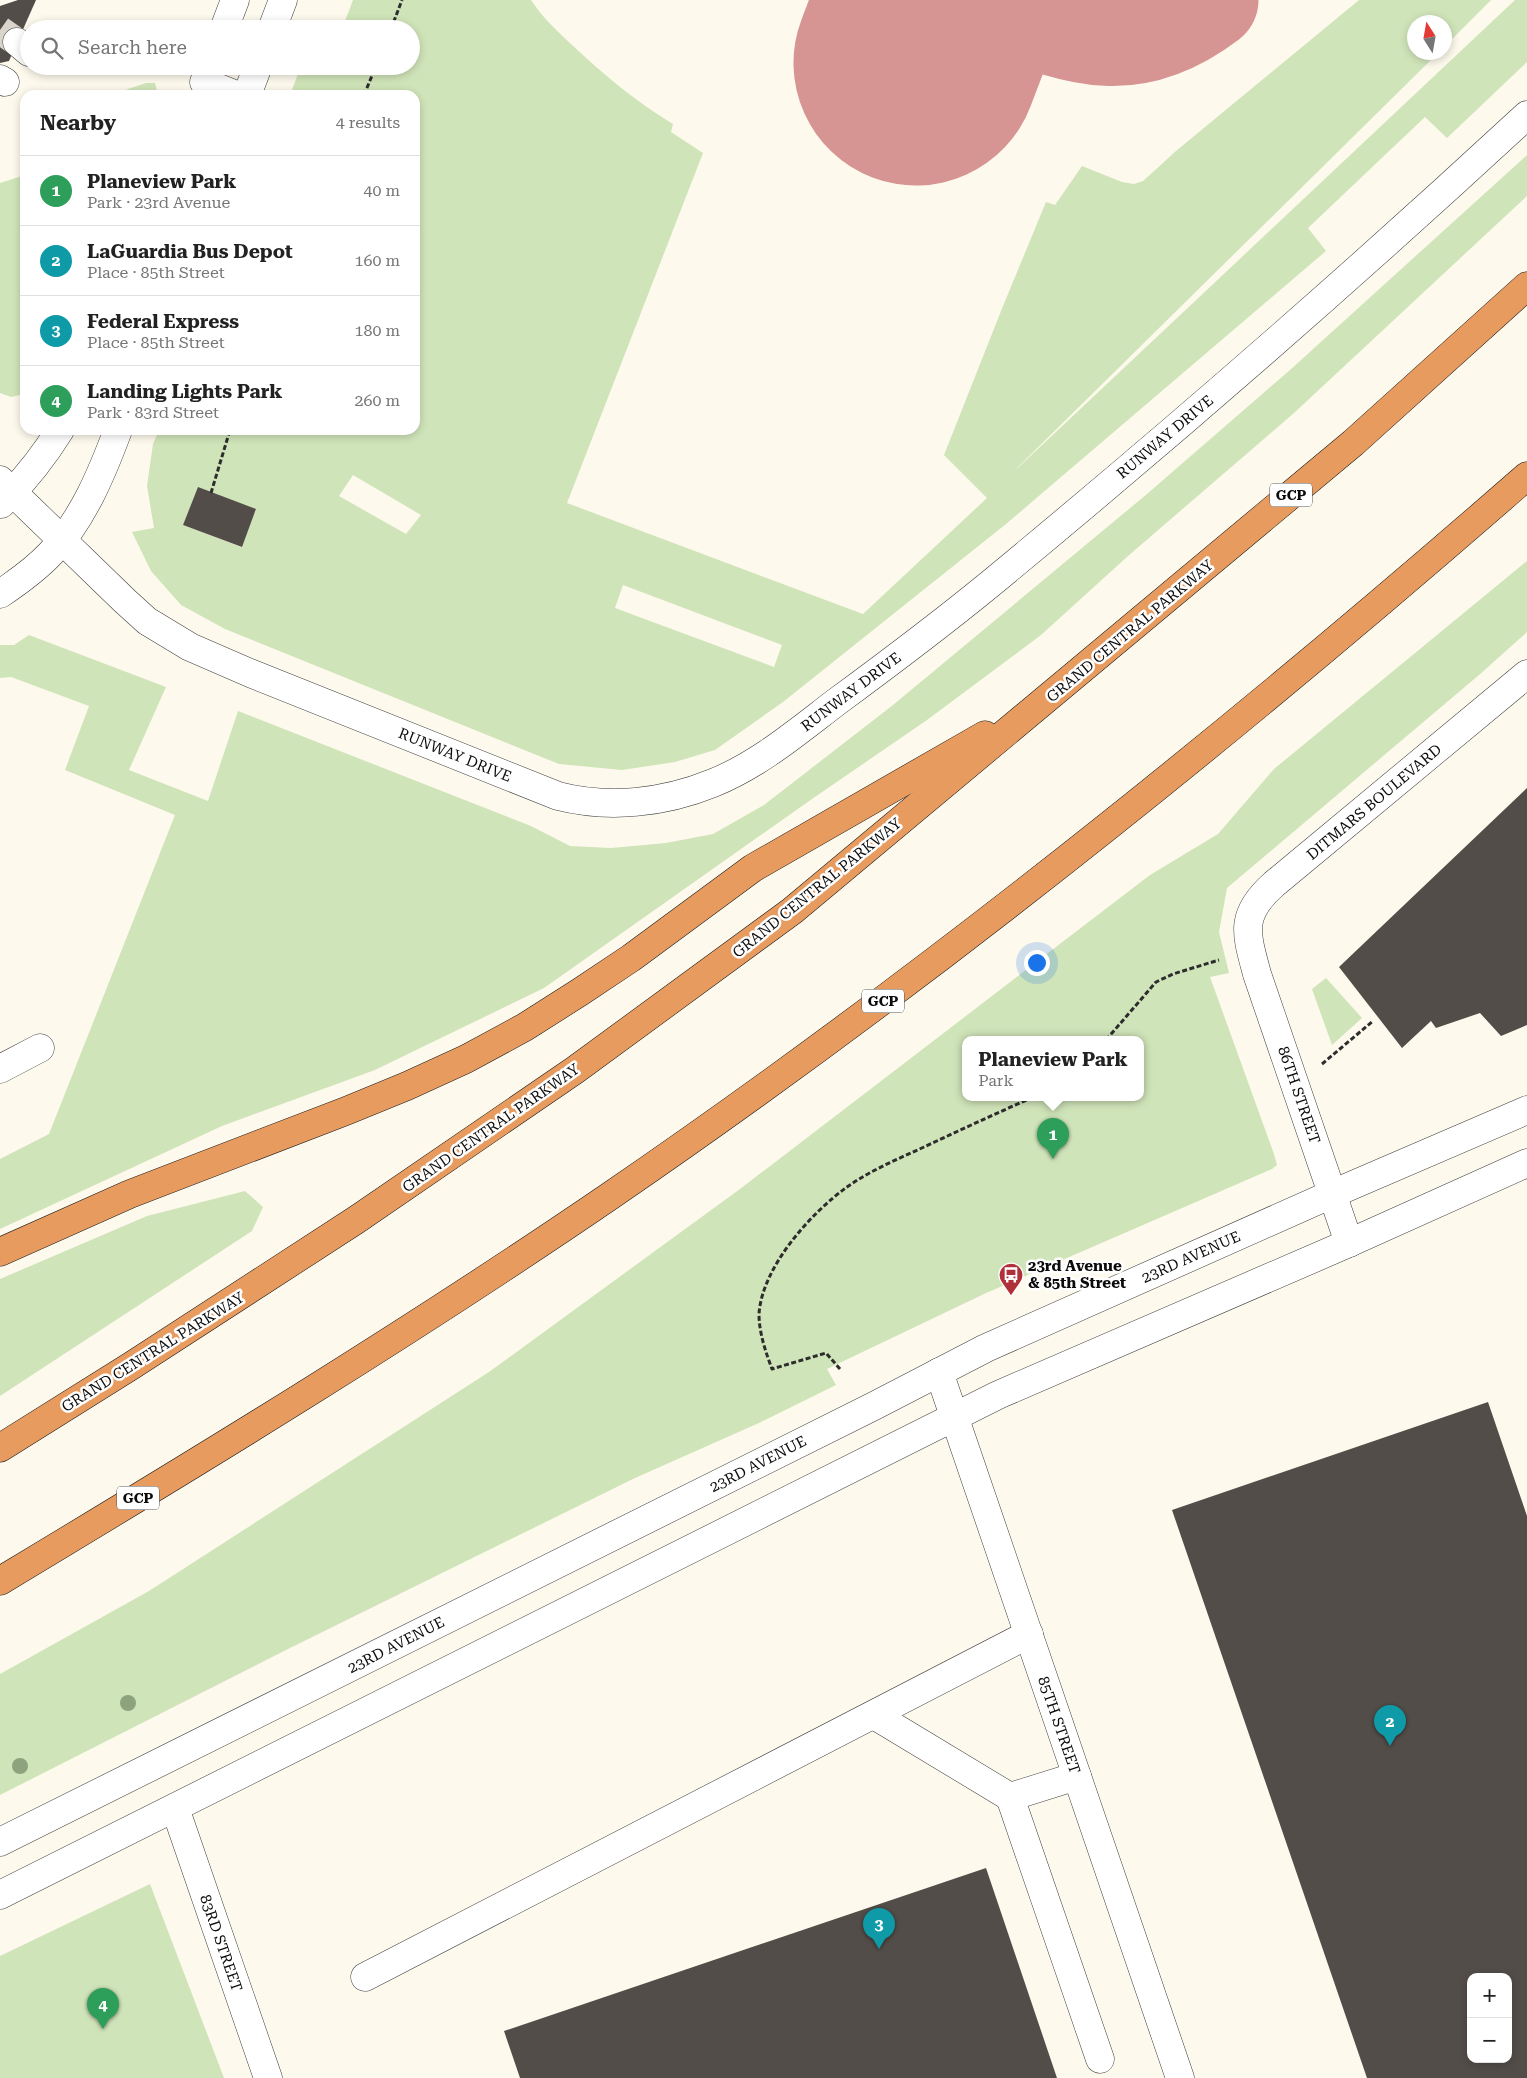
<!DOCTYPE html>
<meta charset="utf-8">
<style>
body{margin:0;font-family:"Roboto Serif",serif;background:#f2f2f2;color:#222}
.controls{position:absolute;right:15px;bottom:15px;display:grid;overflow:hidden;border-radius:10px;box-shadow:0 2px 8px #0003}
.controls button{width:45px;height:45px;display:grid;place-items:center;padding:0;border:0;border-bottom:1px solid #e0e0e0;background:#fff;color:#222;font:25px sans-serif}
.compass{position:absolute;left:1407px;top:15px;width:45px;height:45px;border-radius:50%;background:#fff;box-shadow:0 2px 8px #0003;rotate:349deg}
.you{position:absolute;left:1036px;top:962px;width:18px;height:18px;margin:-12px;border:4px solid #fff;border-radius:50%;background:#1a73e8;box-shadow:0 0 0 8px #1a73e833}
.badge{display:grid;place-items:center;width:32px;height:32px;border-radius:50%;background:#af3039;color:#fff;font-size:16px;font-weight:700}
.pin{position:absolute;translate:-50% -41px;filter:drop-shadow(0 1px 2px #0008)}
.pin::after{content:'';position:absolute;top:26px;width:18px;height:15px;background:inherit;clip-path:polygon(0 0,100% 0,50% 100%)}
.popup{position:absolute;left:962px;top:1036px;width:182px;height:65px;box-sizing:border-box;display:grid;place-content:center;border-radius:10px;background:#fff;filter:drop-shadow(0 1px 4px #0005);font-size:16px;white-space:nowrap;color:#767676}
.popup b{font-size:19px;color:#222}
.popup::after{content:'';position:absolute;left:50%;top:100%;margin-left:-10px;border:10px solid transparent;border-top-color:#fff}
.list{margin:0;padding:0;list-style:none}
h2{display:flex;justify-content:space-between;align-items:center;height:65px;margin:0;padding:0 20px;font-size:21px}
h2 small{font-size:16px;font-weight:400;color:#767676}
.list li{display:grid;grid-template-columns:32px 1fr auto;gap:15px;align-items:center;box-sizing:border-box;height:70px;padding:0 20px;border-top:1px solid #e0e0e0}
.list b{display:block;font-size:19px;white-space:nowrap}
.list p{margin:0;font-size:16px;white-space:nowrap;color:#767676}
.list em{font-size:16px;font-style:normal;color:#767676}
.icon{flex:none;width:28px;height:28px;fill:none;stroke:currentColor;stroke-width:2;stroke-linecap:round;stroke-linejoin:round}
.map{position:relative;flex:none;width:1527px;height:2078px;overflow:hidden}
.search{position:absolute;background:#fff;box-shadow:0 2px 8px #0003;left:20px;top:20px;width:400px;height:55px;display:flex;align-items:center;gap:12px;box-sizing:border-box;padding:0 18px;border-radius:28px;color:#767676;font-size:19px}
.panel{position:absolute;background:#fff;box-shadow:0 2px 8px #0003;left:20px;top:90px;width:400px;height:345px;border-radius:15px}
.map>svg:first-child{display:block}
</style>
<div class="map">
<svg width="1527" height="2078" viewBox="0 0 1527 2078">
<rect width="100%" height="100%" fill="#fdf9ec"/>
<g fill="#d0e4b9" fill-rule="evenodd">
<path d="M353,0h178c12,18 26,31 41,45 32,30 63,56 101,79l-2,8 32,21 -136,350 296,111 124,-116 -43,-43 59,-149 43,-104 9,3 27,-39 40,16 12,2 9,-3 33,-30 183,-151h132l-46,46 -1,-24h-30v30l24,1 -430,424 507,-477h12v62l-80,76 -22,-21 -117,111 18,23 -320,273 -223,178 -68,48 -40,12 -53,8 -63,-6 -334,-135 -44,-24 -30,-34 -19,-39 22,-4 -7,-42 6,-42 6,-14h256v-335h-125l11,-29h110v-37h-69zM353,475l68,40 -15,19 -67,-38zM198,488l58,22 -15,37 -58,-22zM623,585l159,60 -8,22 -159,-59z"/>
<path d="M146,83h9l3,12h-42l12,-6z"/>
<path d="M1527,155v41l-233,217 -166,143 -87,79 -114,85 -115,79 -268,189 -169,82 -153,56 -222,103v-70l49,-25 126,-319 -110,-45 24,-64 -78,-29 -11,1v-33h14l15,-10 137,52 -37,83 79,31 30,-90 293,115 39,20 41,2 55,-5 47,-9 51,-29 129,-100 254,-211 143,-124z"/>
<path d="M25,175v219l-14,3 -11,-4v-210z"/>
<path d="M1527,561v71l-48,43 -252,213 -8,44 10,41 -19,4 64,177 3,11 -5,4 -288,125 -157,75 9,16 -77,38 -124,55 -345,170 -290,147v-121l149,-83 340,-219 251,-183 410,-314 68,-41 56,-65zM1140,1040v58h-174v-58z"/>
<path d="M1326,978l36,40 -30,27 -20,-56z"/>
<path d="M245,1191l18,16 -11,24 -252,165v-117l147,-63z"/>
<path d="M150,1884l74,194h-224v-122z"/>
</g>
<g fill="none" stroke-linecap="round" stroke-linejoin="round">
<path stroke="#d69492" stroke-width="99" d="M982,0c87,32 144,63 227,0"/>
<path stroke="#d69492" stroke-width="245" d="M916,63l24,-63"/>
</g>
<g fill="#534d49" fill-rule="evenodd">
<path d="M18,0h18l-27,61 -9,2v-57z"/>
<path d="M198,487l58,22 -14,38 -59,-22z"/>
<path d="M1527,788v237l-26,11 -21,-23 -44,15 -5,-7 -29,27 -63,-81z"/>
<path d="M1488,1402l39,114v562h-160l-195,-568zM1471,1977h37v82h-37z"/>
<path d="M986,1868l71,210h-537l-16,-47z"/>
</g>
<g fill="none" stroke-linecap="round" stroke-linejoin="round">
<path stroke="#d9d5ca" stroke-width="28" stroke-dasharray="28 14" stroke-linecap="butt" d="M0,30l17,12"/>
<defs>
<g id="minor">
<path d="M224,29l11,-29"/>
<path d="M272,29l11,-29"/>
<path d="M17,42l12,10"/>
<path d="M0,79l5,3"/>
<path d="M204,82l32,13"/>
<path d="M247,95l11,-29"/>
<path d="M0,480l125,121 22,20 43,26 60,26 308,123c51,13 106,7 155,-13 45,-18 84,-51 122,-80 53,-39 105,-78 155,-119 183,-151 363,-308 537,-469"/>
<path d="M1,504c22,-22 43,-48 59,-74"/>
<path d="M0,594c18,-12 36,-25 51,-41 32,-34 51,-80 67,-123"/>
<path d="M0,1069l40,-21"/>
<path d="M1349,1243l-92,-269c-11,-41 -18,-59 17,-90l253,-210"/>
<path d="M939,1372l241,706"/>
<path d="M874,1715l136,82"/>
<path d="M1077,1776l-67,21 90,262"/>
<path d="M175,1808l93,270"/>
<path d="M0,1842l874,-436 112,-58 346,-154 195,-84"/>
<path d="M0,1895l998,-500 351,-152 178,-80"/>
<path d="M365,1977l664,-343"/>
</g>
<g id="highway">
<path d="M0,1252l130,-58 216,-83 61,-25 59,-27 59,-32 55,-35 51,-34 122,-90 232,-133"/>
<path d="M0,1448l131,-82 225,-146 219,-150 217,-159 561,-468 174,-157"/>
<path d="M0,1581c206,-124 411,-249 610,-385 321,-220 624,-464 917,-720"/>
</g>
</defs>
<use href="#minor" stroke="#3e3e3e" stroke-width="29"/>
<use href="#highway" stroke="#1c1c1c" stroke-width="29"/>
<g stroke="#2d2d2d" stroke-width="3" stroke-dasharray="5 2.5" stroke-linecap="butt">
<path d="M391,29l11,-29"/>
<path d="M364,95l12,-29"/>
<path d="M211,493l19,-63"/>
<path d="M1106,1040l50,-58 17,-8 46,-14"/>
<path d="M1322,1064l51,-43"/>
<path d="M840,1369l-14,-16 -54,16c-6,-16 -13,-36 -13,-55 3,-47 52,-101 88,-127 24,-17 51,-28 77,-40 36,-17 71,-33 107,-49"/>
</g>
<use href="#minor" stroke="#fff" stroke-width="28"/>
<use href="#highway" stroke="#e89b5f" stroke-width="28"/>
</g>
<g fill="#8ca37d">
<circle cx="128" cy="1703" r="8"/>
<circle cx="20" cy="1766" r="8"/>
</g>
<defs>
<symbol id="bus-pin" viewBox="-11 -11 22 30"><path d="M0 17L-7.5 6A9.5 9.5 0 1 1 7.5 6Z" fill="#af3039" stroke="#fff"/><path d="M-5-6H5V4H4V6H2V4H-2V6H-4V4H-5ZM-3.5-4V0h7V-4ZM-3.5 1.2v1.5H-2V1.2ZM2 1.2v1.5H3.5V1.2Z" fill="#fff"/></symbol>
</defs>
<g fill-rule="evenodd">
<use href="#bus-pin" x="997" y="1261" width="28" height="38"/>
</g>
<g text-anchor="middle" stroke-width="5" stroke-linejoin="round" paint-order="stroke">
<g fill="#fff" stroke="#545454" stroke-width="1">
<rect x="1270" y="483.5" width="42" height="23" rx="4"/>
<rect x="862" y="989.5" width="42" height="23" rx="4"/>
<rect x="117" y="1486.5" width="42" height="23" rx="4"/>
</g>
<g font-size="14" font-weight="bold" fill="#0b0b0b">
<text x="1291" y="500">GCP</text>
<text x="883" y="1006">GCP</text>
<text x="138" y="1503">GCP</text>
</g>
<g font-size="15" fill="#0b0b0b" stroke="#fff">
<text transform="translate(1165 437) rotate(-40)" y="5">RUNWAY DRIVE</text>
<text transform="translate(1130 631) rotate(-40)" y="5">GRAND CENTRAL PARKWAY</text>
<text transform="translate(851 692) rotate(-37)" y="5">RUNWAY DRIVE</text>
<text transform="translate(455 755) rotate(22)" y="5">RUNWAY DRIVE</text>
<text transform="translate(1374 802) rotate(-40)" y="5">DITMARS BOULEVARD</text>
<text transform="translate(817 888) rotate(-39)" y="5">GRAND CENTRAL PARKWAY</text>
<text transform="translate(1299 1095) rotate(71)" y="5">86TH STREET</text>
<text transform="translate(491 1128) rotate(-35)" y="5">GRAND CENTRAL PARKWAY</text>
<text transform="translate(1191 1257) rotate(-24)" y="5">23RD AVENUE</text>
<text transform="translate(153 1352) rotate(-32)" y="5">GRAND CENTRAL PARKWAY</text>
<text transform="translate(758 1464) rotate(-27)" y="5">23RD AVENUE</text>
<text transform="translate(396 1645) rotate(-27)" y="5">23RD AVENUE</text>
<text transform="translate(1059 1725) rotate(71)" y="5">85TH STREET</text>
<text transform="translate(221 1943) rotate(71)" y="5">83RD STREET</text>
</g>
<g font-size="15" font-weight="bold" fill="#0b0b0b" stroke="#fff" text-anchor="start">
<text x="1028" y="1271">23rd Avenue<tspan x="1028" dy="17">&amp; 85th Street</tspan></text>
</g>
</g>
</svg>
<div class="controls">
<button>+</button>
<button>−</button>
</div>
<svg class="compass" viewBox="-18 -18 36 36"><path d="M0-13l5 13h-10z" fill="#e53935"/><path d="M0 13l5-13h-10z" fill="#767676"/></svg>
<div class="you"></div>
<div class="pin badge" style="left:1053px;top:1159px;background:#2e9e5b">1</div>
<div class="popup"><b>Planeview Park</b>Park</div>
<div class="pin badge" style="left:1390px;top:1746px;background:#0f9aa8">2</div>
<div class="pin badge" style="left:879px;top:1949px;background:#0f9aa8">3</div>
<div class="pin badge" style="left:103px;top:2029px;background:#2e9e5b">4</div>
<div class="search"><svg class="icon" aria-label="search" viewBox="0 0 24 24"><circle cx="10" cy="10" r="6"/><path d="M15 15l6 6"/></svg>Search here</div>
<section class="panel">
<h2>Nearby<small>4 results</small></h2>
<ul class="list">
<li><span class="badge" style="background:#2e9e5b">1</span><div><b>Planeview Park</b><p>Park · 23rd Avenue</p></div><em>40 m</em></li>
<li><span class="badge" style="background:#0f9aa8">2</span><div><b>LaGuardia Bus Depot</b><p>Place · 85th Street</p></div><em>160 m</em></li>
<li><span class="badge" style="background:#0f9aa8">3</span><div><b>Federal Express</b><p>Place · 85th Street</p></div><em>180 m</em></li>
<li><span class="badge" style="background:#2e9e5b">4</span><div><b>Landing Lights Park</b><p>Park · 83rd Street</p></div><em>260 m</em></li>
</ul>
</section>
</div>
